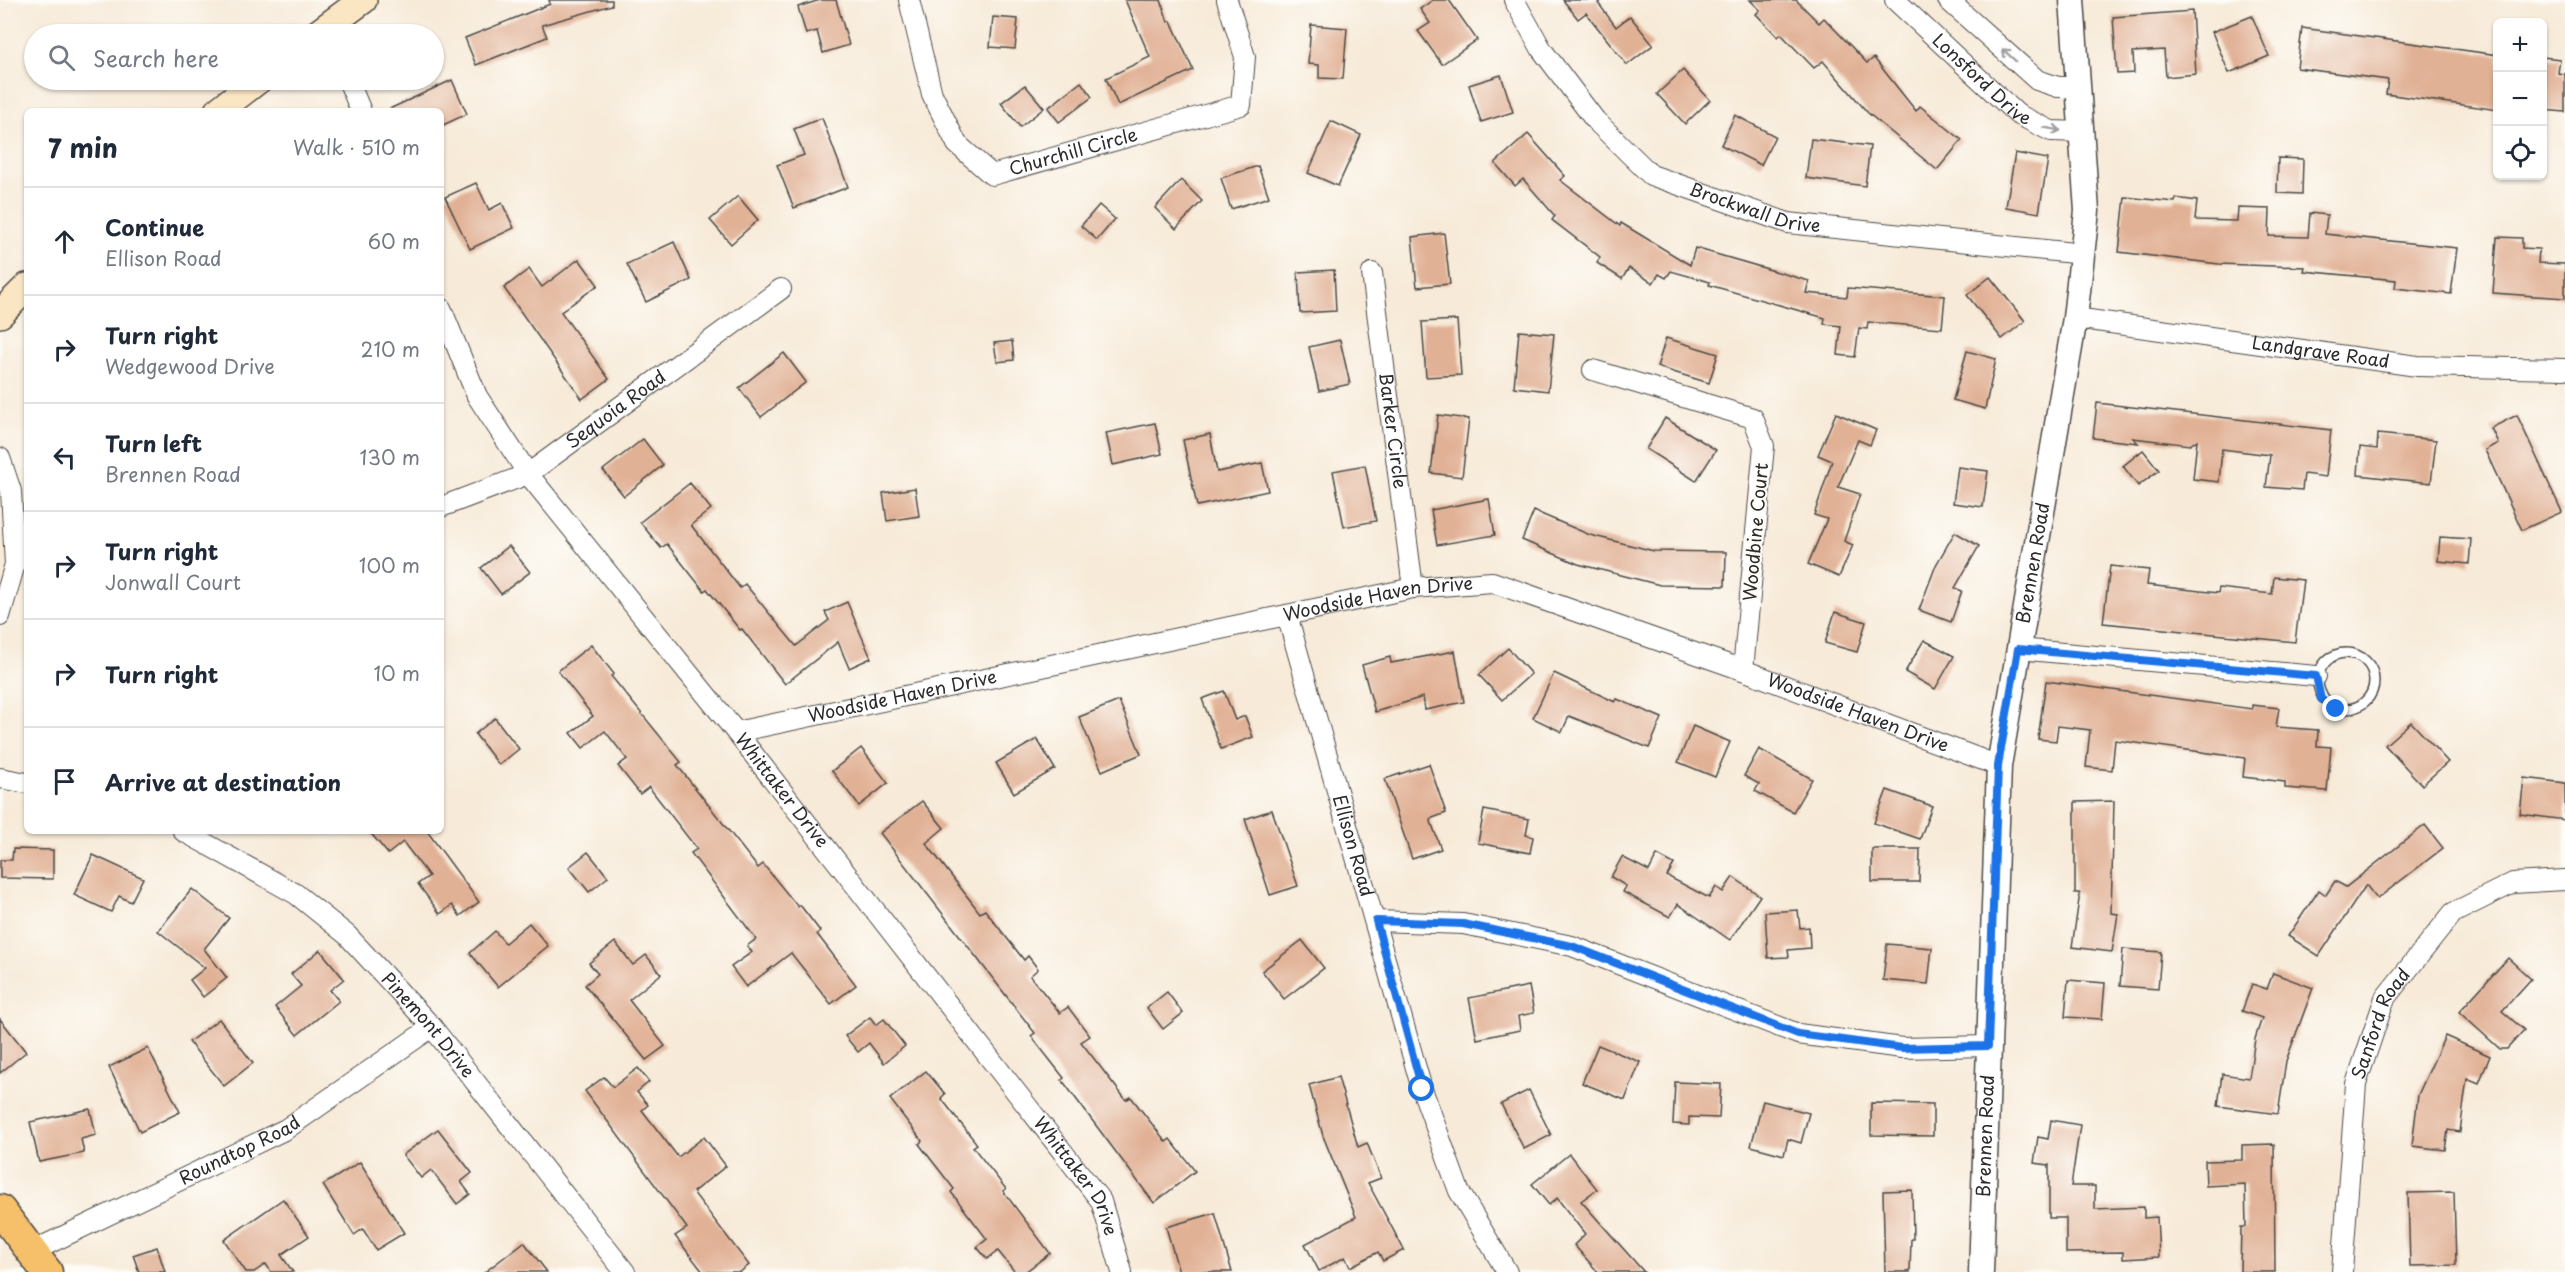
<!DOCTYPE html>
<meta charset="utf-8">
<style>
body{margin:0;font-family:"Playpen Sans",sans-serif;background:#f6f6f7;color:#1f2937}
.controls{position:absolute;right:18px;top:18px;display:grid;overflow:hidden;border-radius:9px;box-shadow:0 2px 4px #0004}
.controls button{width:54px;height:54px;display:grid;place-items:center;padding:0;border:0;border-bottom:2px solid #e0e1e3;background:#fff;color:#1f2937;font:30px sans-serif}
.stop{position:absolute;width:18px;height:18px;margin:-14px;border:4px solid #1a73e8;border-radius:50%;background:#fff}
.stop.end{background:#1a73e8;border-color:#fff;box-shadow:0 2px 6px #0008}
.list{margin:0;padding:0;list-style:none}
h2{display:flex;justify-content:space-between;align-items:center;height:78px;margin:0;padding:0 24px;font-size:26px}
h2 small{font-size:20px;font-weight:400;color:#747a83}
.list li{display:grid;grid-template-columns:39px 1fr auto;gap:18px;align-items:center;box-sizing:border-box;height:108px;padding:0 24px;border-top:2px solid #e0e1e3}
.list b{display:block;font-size:22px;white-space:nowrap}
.list p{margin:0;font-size:20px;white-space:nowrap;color:#747a83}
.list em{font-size:20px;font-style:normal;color:#747a83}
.icon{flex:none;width:33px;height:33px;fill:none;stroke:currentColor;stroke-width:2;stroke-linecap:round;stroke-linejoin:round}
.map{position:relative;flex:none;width:2565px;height:1272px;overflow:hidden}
.search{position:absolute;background:#fff;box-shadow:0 2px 4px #0004;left:24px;top:24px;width:420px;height:66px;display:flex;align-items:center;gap:15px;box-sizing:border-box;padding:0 21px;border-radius:33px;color:#747a83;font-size:22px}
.panel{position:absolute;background:#fff;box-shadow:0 2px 4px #0004;left:24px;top:108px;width:420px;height:726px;border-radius:9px}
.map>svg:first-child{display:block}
</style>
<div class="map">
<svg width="2565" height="1272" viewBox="0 0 2565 1272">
<rect width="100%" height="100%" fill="#fdfcf7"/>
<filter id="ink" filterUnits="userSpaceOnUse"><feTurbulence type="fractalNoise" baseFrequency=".0167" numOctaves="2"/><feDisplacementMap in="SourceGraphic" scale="12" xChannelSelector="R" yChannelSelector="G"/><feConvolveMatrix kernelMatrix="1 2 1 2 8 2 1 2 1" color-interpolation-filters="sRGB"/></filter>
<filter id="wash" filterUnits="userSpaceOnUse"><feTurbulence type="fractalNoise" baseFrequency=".008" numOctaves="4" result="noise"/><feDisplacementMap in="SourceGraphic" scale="24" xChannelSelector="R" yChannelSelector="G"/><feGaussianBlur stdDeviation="1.35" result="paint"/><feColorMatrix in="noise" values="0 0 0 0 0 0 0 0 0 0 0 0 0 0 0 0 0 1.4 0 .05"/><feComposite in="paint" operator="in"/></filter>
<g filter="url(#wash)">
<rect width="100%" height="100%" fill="#f7ead8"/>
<g id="blocks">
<g fill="#e1b195">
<path d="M549,0h63v5l-70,20 5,12 -71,28 -11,-27 85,-34z"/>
<path d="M820,0h16l13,45 -26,8 -6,-22 -11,3 -8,-27z"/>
<path d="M1125,0h36l7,22 3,-1 22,49 -75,35 -12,-27 44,-21z"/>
<path d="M1433,0h16l28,40 -35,24 -24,-33 12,-8 -10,-14z"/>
<path d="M1563,0h39l-4,3 18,24 14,-11 23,29 -26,20 -41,-52 -8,6z"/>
<path d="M1750,0h46l23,23 5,-5 43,45 7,-5 42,53 4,-5 42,34 -25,30 -69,-57 -45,-52 -9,7 -33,-34 -3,3 -22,-23 4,-4z"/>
<path d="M2192,11l4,63 -30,3 -2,-27 -31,2 1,21 -17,1 -4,-57z"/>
<path d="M2252,16l17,40 -40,17 -17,-41z"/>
<path d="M993,17l25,2 -3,30 -25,-2z"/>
<path d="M1311,25l36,3 -4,51 -24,-1v-13l-11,-1z"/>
<path d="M2302,28l196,27v55l-112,-16 2,-14 -91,-12z"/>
<path d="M2542,57l18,2 -2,14 7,1v38l-23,-2z"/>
<path d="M1683,70l27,30 -25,24 -28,-30z"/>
<path d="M1501,75l12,37 -32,10 -12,-37z"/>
<path d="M452,80l15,34 -26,12v-15h-56z"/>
<path d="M1081,82l11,15 -33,25 -11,-14z"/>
<path d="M1025,85l19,23 -24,19 -19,-24z"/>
<path d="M1735,115l40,21 -14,29 -40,-20z"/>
<path d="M822,118l26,69 -54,21 -17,-43 27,-10 -10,-26z"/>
<path d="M1331,121l30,14 -23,51 -30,-13z"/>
<path d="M1528,134l37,42 -5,4 60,46 1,-3 69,42 5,-17 114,33 -3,12 41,4 1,-9 97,8 -3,32 -74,-6 -1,7 -8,-1 -4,29 -17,-2 3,-29 -17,-2 1,-6 -116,-33 1,-3 -39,-11 -5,7 -7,-4 -6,9 -24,-15 -7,11 -25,-16 3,-6 -48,-37 3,-4 -32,-37 -8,7 -20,-23z"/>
<path d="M1811,139l59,7 -5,40 -59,-8z"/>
<path d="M2015,153l33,6 -9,54 -33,-6z"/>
<path d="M2278,158l25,1 -1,35 -25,-1z"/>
<path d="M1258,166l11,31 -38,12 -10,-31z"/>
<path d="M1181,180l21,21 -26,28 -21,-21z"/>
<path d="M476,183l13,27 13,-7 12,25 -44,21 -25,-52z"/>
<path d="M738,196l20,24 -27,24 -21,-24z"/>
<path d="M2125,197l50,5 1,-4 21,3 -2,19 42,1 1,-13 32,1 -1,27 39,1 2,-24 17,2 -2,19 132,14 -6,46 -56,-6 1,-8 -92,-9 1,-4 -86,-3 -100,-12z"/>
<path d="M1099,205l16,14 -18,21 -16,-14z"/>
<path d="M1444,233l6,51 -33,3 -5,-50z"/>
<path d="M2497,237l25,1v10l17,1 -1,14 27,1v34l-72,-5z"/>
<path d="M674,242l17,38 -45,22 -19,-38z"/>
<path d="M579,259l19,26 -37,27 48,67 -27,20 -78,-111 25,-19 13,18z"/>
<path d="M1334,270l2,41 -36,2 -2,-41z"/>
<path d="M1990,277l35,44 -23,18 -35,-44z"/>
<path d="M1457,320l4,55 -35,2 -4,-55z"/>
<path d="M1519,331l35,3 -6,57 -34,-4z"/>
<path d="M1666,338l52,16 -9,29 -52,-16z"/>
<path d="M1340,340l10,44 -31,7 -10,-44z"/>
<path d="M1012,341l2,19 -17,2 -3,-19z"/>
<path d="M1967,351l29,8 -11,50 -32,-9z"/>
<path d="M784,353l22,29 -45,35 -22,-29z"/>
<path d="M2097,403l234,27 -5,47 -22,-3 -2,16 -36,-3 4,-32 -48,-6 -3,33 -26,-3 4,-39 -7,5 -57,-7 5,5 -45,-5z"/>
<path d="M1836,413l40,17 -6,15 -12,-5 -20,47 22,7 -16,47 9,4 -14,32 -31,-13 19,-45 -13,-4 18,-54 -14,-6z"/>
<path d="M1438,415l31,4 -7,58 -31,-4z"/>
<path d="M2517,415l45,97 -40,18 -37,-80 13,-7 -7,-15z"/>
<path d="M1665,418l51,32 -20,31 -50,-32z"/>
<path d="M1155,423l7,31 -49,11 -7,-32z"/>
<path d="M1210,434l7,38 45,-9 6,28 -71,15 -14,-66z"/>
<path d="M2378,434l58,6 -5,43 -73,-8 2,-28 17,2z"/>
<path d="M643,439l20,26 -39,31 -21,-26z"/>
<path d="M2143,450l16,20 -21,16 -15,-20z"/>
<path d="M1365,465l11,56 -32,6 -11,-56z"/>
<path d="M1958,467l30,4 -5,36 -30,-4z"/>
<path d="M690,483l21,26 -20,16 49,63 5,-4 51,62 33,-26 -4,-8 22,-10 24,56 -22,10 -11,-26 -53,42 -43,-55 -2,1 -33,-41 -3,2 -37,-47 -6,4 -21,-26z"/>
<path d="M915,488l4,28 -32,5 -4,-28z"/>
<path d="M1489,499l6,36 -58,10 -6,-35z"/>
<path d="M1534,511l56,24 64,16 72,1 -1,34 -65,-1 -82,-21 -56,-24z"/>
<path d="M1955,532l24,14 -24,42 7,3 -11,31 -32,-12 17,-45z"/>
<path d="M2440,537l31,2 -2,25 -31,-3z"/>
<path d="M509,546l21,26 -29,22 -20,-26z"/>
<path d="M2110,566l39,4 -2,15 71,8 1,-5 53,6 2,-17 29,3 -8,62 -192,-19z"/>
<path d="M1835,612l31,10 -9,30 -32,-9z"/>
<path d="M1924,640l30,16 -19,33 -30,-17z"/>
<path d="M591,645l23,29 -3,2 70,86 -4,3 81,103 5,-4 35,43 2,-2 20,26 -3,3 39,51 -25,19 -40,-51 -45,34 -15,-20 21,-15 -5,-6 9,-7 -65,-86 6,-4 -48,-62 -9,7 -22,-28 9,-7 -22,-28 -22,17 -12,-15 22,-17 -35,-45z"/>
<path d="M1508,648l23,26 -29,26 -23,-25z"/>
<path d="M1455,651l9,51 -39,8 -2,-13 -48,15 -13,-47 28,-8 1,6z"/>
<path d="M1554,673l61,29 2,-3 45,19 -13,30 -80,-32 -7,16 -29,-14z"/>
<path d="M2046,681l206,28v-4l27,3 -3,19 42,3 -1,16 14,1 -4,44 -42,-3v-6l-42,-5 2,-19 -130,-18 -3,30 -26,-3 4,-37 -32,-4 -2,15 -18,-2z"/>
<path d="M1224,691l11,29 10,-4 8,21 -32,12 -19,-50z"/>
<path d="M1119,701l22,53 -39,17 -23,-54z"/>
<path d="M495,718l24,31 -20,16 -24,-31z"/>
<path d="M2411,722l37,40 -26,23 -37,-40z"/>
<path d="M1693,726l37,16 -15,35 -37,-15z"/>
<path d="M1037,739l18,30 -41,24 -18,-30z"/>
<path d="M861,748l27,35 -29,23 -27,-35z"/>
<path d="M1759,749l53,30 -19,33 -38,-21 4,-7 -15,-8z"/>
<path d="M1429,764l17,49 -16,6 11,30 -29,10 -27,-80z"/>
<path d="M2524,778l41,5v37l-45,-6z"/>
<path d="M1887,790l45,16 -12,33 -46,-16z"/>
<path d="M922,801l22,27 -18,15 54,70 5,-3 39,50 4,-4 10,13 -8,7 30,37 8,-6 22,29 -9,6 45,58 5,-3 35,45 4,-3 25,32 -41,32 -92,-123 2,-2 -33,-42 4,-3 -155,-200z"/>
<path d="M2114,801l-3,112 7,1 -6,38 -40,-5 8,-54h-5v-91z"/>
<path d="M1272,810l26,76 -28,9 -25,-76z"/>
<path d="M1484,810l45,9 -3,16 7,2 -3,16 -52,-10z"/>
<path d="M2425,825l18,23 -66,51 -11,-14 -47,71 -31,-20 31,-46 7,5 9,-14 11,6z"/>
<path d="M369,831h58l52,71 -19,14 -8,-11 -12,9 -22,-30 11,-8 -26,-34 -15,12z"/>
<path d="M13,849l40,1v29l-53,-1v-18h12z"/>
<path d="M1872,849h48l-1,33h-47z"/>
<path d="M588,852l20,25 -19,15 -20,-25z"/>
<path d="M93,855l50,23 -12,24 -12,-6 -8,16 -37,-17z"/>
<path d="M1657,855l17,9 -7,12 42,22 7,-11 7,5 10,-15 27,19 -30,44 -52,-36 -8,13 -47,-25 3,-6 -15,-9 11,-20 27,14z"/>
<path d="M192,889l37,29 -25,31 23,29 -24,19 -13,-17 15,-12 -47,-37z"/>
<path d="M1798,910l2,18 9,-1 1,21 -22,2 1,7 -21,1 -3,-46z"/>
<path d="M529,923l19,23 -50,41 -28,-34 25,-22 10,12z"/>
<path d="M1302,940l22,28 -40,31 -22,-28z"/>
<path d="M615,942l18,23 13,-10 15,19 -32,26 36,46 -19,14 -61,-75 13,-11 -9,-11z"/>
<path d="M1887,944l45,4 -4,36 -45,-4z"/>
<path d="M2123,949l38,3 -3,37 -38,-3z"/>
<path d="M320,950l24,29 -14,11 9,11 -42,34 -22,-28 26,-21 -10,-12z"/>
<path d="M2508,958l23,21 -29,32 22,19 -17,19h-7l-41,-37z"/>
<path d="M2273,973l40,15 -27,73 -8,53 -60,-8 4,-32 27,4 6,-39 7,-21 -20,-7 10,-27 15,5z"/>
<path d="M2068,980l37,3 -3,36 -37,-2z"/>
<path d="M1529,986l5,27 -16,3 2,14 -43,9 -8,-41z"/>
<path d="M1167,992l16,21 -20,16 -16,-21z"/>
<path d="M870,1017l6,8 8,-6 21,27 -21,17 -15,-20 -11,9 -13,-16z"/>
<path d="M0,1019l26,33 -26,21z"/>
<path d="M219,1019l34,44 -29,23 -35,-44z"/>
<path d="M2445,1036l45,20 -11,27 -12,-5 -7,54 -12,-2 -3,20 -33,-4 6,-51z"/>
<path d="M1598,1045l42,17 -15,38 -43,-17z"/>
<path d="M148,1048l32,64 -40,20 -31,-65z"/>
<path d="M638,1068l11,14 -12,10 11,13 -6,5 36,47 26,-20 22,29 -33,26 56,73 -9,7h-37l-28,-36 12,-8 -102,-137 19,-14 9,10z"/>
<path d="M926,1071l19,23 -4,4 36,46 -4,3 33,42 -3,2 47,62 -25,19h-10l-17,-21 -11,8 -10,-12 10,-8 -36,-47 3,-3 -35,-45 3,-3 -32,-42z"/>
<path d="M1338,1077l20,70 9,-4 14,35 -13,5 36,67 -21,11 -5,-9 -28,15 -5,-10 -26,14 -14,-27 51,-27 -33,-81 -14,-51z"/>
<path d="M1675,1082l46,2 -2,34 -30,-1v8l-16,-1z"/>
<path d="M1529,1090l22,45 -27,14 -23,-45z"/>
<path d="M1763,1101l46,12 -8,30 -13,-4 -4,16 -33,-9z"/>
<path d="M1871,1103l62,1v32l-62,-1z"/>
<path d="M90,1109l6,26 -15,4 3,14 -45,9 -9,-40z"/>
<path d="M2051,1120l29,5 -9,61h24v23l49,-2v11l13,-1 2,40 -36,2v-7l-57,1v-35h-17v-53l-15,-2 4,-26 10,2z"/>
<path d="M438,1129l34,44 -11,9 9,12 -13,10 -26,-34 -10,8 -18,-23z"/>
<path d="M2274,1144l1,128h-35l1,-45h5l-1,-43 -39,2 -1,-25 37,-1v-15z"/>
<path d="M1569,1154l28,35 -16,12 63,71h-46l-24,-27 11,-11 -28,-36 -8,7 -17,-21z"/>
<path d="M360,1162l44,71 -28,17 -13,-21 -9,6 -31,-50z"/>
<path d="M1912,1190l1,49h-2l-1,33h-25l-2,-81z"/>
<path d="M2454,1192l2,73 -46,1 -2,-73z"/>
<path d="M283,1199l26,37 -28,19 12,17h-22l-5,-8 -12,8h-8l-22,-32z"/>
<path d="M1215,1213l17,59h-53l-13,-45z"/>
<path d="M524,1242l23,30h-62z"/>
<path d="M157,1247l8,25h-26l-6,-17z"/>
</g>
</g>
</g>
<g filter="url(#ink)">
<use href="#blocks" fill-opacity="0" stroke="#4a4845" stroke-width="1.5"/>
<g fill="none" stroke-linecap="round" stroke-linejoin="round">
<defs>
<circle id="service" cx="2346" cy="681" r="28"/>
<g id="minor">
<path id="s1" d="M909,0l23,94 25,50 35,31 249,-70 4,-48 -18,-57"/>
<path id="s2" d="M1514,0l28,50 53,70 56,55 137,48 295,31"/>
<path id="s3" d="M1895,0l122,114 34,17 31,1"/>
<path d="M1948,0l89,80 21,7h19"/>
<path d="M348,80l13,31"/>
<path id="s4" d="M1372,273l41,315"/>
<path id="s5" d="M441,308l36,88 51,78 208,258 365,469 21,71"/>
<path id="s6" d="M2075,318l342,48 148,3"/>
<path d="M1593,370l160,48 11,28 -21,224"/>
<path d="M0,458l11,33 4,73 -15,52"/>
<path id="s7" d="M441,507l87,-33 253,-185"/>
<path id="s8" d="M1287,615l135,474 37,102 48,81"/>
<path d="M2018,649l298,27"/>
<path id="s9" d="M736,732l677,-144 79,-6 251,88 256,96"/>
<path d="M0,778l27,5"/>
<path id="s10" d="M183,831l113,63 51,41 85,92 193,245"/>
<path d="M1376,921l87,3 109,22 226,88 104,14 86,-2"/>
<path id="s11" d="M33,1251l253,-122 146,-102"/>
<path id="s12" d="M2342,1272l14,-188 29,-86 68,-85 60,-30 52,-3"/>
</g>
<g id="tertiary">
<path id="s13" d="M1981,1272l18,-506 76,-448 12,-107 -15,-211"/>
</g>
<g id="secondary">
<path d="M317,34l46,-34"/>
<path d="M218,111l40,-31"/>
<path d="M0,314l27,-27"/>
</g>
<path id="primary" d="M0,1210l47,62"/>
</defs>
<use href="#service" stroke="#4a4845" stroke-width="12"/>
<use href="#minor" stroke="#4a4845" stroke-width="22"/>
<use href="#tertiary" stroke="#4a4845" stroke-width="27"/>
<use href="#secondary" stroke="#4a4845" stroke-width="30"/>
<use href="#primary" stroke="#4a4845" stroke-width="33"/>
<use href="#service" stroke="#fff" stroke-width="9"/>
<use href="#minor" stroke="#fff" stroke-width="20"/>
<use href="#tertiary" stroke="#fff" stroke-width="24"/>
<use href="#secondary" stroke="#fbe6c4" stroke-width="27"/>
<use href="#primary" stroke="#f6c06b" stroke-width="30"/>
</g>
<defs><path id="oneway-shaft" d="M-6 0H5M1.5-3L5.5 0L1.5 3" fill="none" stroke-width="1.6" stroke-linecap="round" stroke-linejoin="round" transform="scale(1.5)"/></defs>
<g stroke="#a0a0a0">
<use href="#oneway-shaft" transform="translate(2009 55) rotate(-138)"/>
<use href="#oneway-shaft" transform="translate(2052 129) rotate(10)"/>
</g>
</g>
<g fill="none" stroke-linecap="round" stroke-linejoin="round" filter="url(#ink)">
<path stroke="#1a73e8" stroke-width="8" d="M1422,1089l-46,-168 87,3 109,22 226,88 104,14 86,-2 10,-280 20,-117 298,27 5,23 15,10"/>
</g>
<g text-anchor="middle" stroke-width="4.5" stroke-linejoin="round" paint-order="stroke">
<g font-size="18" fill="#2b2b2b" stroke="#fdfcf7">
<text dy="6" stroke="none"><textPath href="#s3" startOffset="118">Lonsford Drive</textPath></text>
<text dy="6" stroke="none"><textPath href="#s1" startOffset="284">Churchill Circle</textPath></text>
<text dy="6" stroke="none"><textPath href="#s2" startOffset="333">Brockwall Drive</textPath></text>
<text dy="6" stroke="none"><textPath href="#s6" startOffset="248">Landgrave Road</textPath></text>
<text dy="6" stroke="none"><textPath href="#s7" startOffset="202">Sequoia Road</textPath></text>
<text dy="6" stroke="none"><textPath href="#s4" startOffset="159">Barker Circle</textPath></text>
<text transform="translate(1756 532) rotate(-85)" y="6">Woodbine Court</text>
<text dy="6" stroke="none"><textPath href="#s13" startOffset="712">Brennen Road</textPath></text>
<text dy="6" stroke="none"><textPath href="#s9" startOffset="656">Woodside Haven Drive</textPath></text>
<text dy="6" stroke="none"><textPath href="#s9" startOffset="170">Woodside Haven Drive</textPath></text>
<text dy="6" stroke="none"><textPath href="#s9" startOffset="1160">Woodside Haven Drive</textPath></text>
<text dy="6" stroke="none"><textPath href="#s5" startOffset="594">Whittaker Drive</textPath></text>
<text dy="6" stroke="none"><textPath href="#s8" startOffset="240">Ellison Road</textPath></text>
<text dy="6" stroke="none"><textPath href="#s10" startOffset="316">Pinemont Drive</textPath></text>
<text dy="6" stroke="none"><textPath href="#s12" startOffset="254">Sanford Road</textPath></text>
<text dy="6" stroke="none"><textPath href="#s13" startOffset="136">Brennen Road</textPath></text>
<text dy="6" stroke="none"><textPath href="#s11" startOffset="230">Roundtop Road</textPath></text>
<text dy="6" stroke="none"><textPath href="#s5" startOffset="1080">Whittaker Drive</textPath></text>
</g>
</g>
</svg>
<div class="controls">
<button>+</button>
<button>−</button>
<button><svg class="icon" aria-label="locate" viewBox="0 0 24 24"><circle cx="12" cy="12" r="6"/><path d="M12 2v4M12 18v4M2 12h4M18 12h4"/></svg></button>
</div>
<div class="stop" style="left:1422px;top:1089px"></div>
<div class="stop end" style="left:2336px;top:709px"></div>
<div class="search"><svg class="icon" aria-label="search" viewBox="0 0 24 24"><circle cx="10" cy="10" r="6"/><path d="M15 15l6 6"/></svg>Search here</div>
<section class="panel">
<h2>7 min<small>Walk · 510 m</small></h2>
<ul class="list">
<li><svg class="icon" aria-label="ahead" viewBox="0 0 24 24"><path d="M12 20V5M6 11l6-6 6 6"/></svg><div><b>Continue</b><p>Ellison Road</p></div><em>60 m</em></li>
<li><svg class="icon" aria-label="right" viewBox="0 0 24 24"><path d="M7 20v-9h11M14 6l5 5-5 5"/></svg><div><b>Turn right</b><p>Wedgewood Drive</p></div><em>210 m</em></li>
<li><svg class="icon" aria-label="left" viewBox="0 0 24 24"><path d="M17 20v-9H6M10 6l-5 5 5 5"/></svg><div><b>Turn left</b><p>Brennen Road</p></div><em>130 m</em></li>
<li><svg class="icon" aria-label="right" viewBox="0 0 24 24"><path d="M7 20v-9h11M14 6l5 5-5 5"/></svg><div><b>Turn right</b><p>Jonwall Court</p></div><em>100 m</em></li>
<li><svg class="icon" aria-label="right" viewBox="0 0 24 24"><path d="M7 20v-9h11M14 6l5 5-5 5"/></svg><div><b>Turn right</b></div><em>10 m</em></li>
<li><svg class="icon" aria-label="arrive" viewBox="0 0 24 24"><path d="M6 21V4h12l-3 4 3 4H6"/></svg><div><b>Arrive at destination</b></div></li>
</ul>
</section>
</div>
